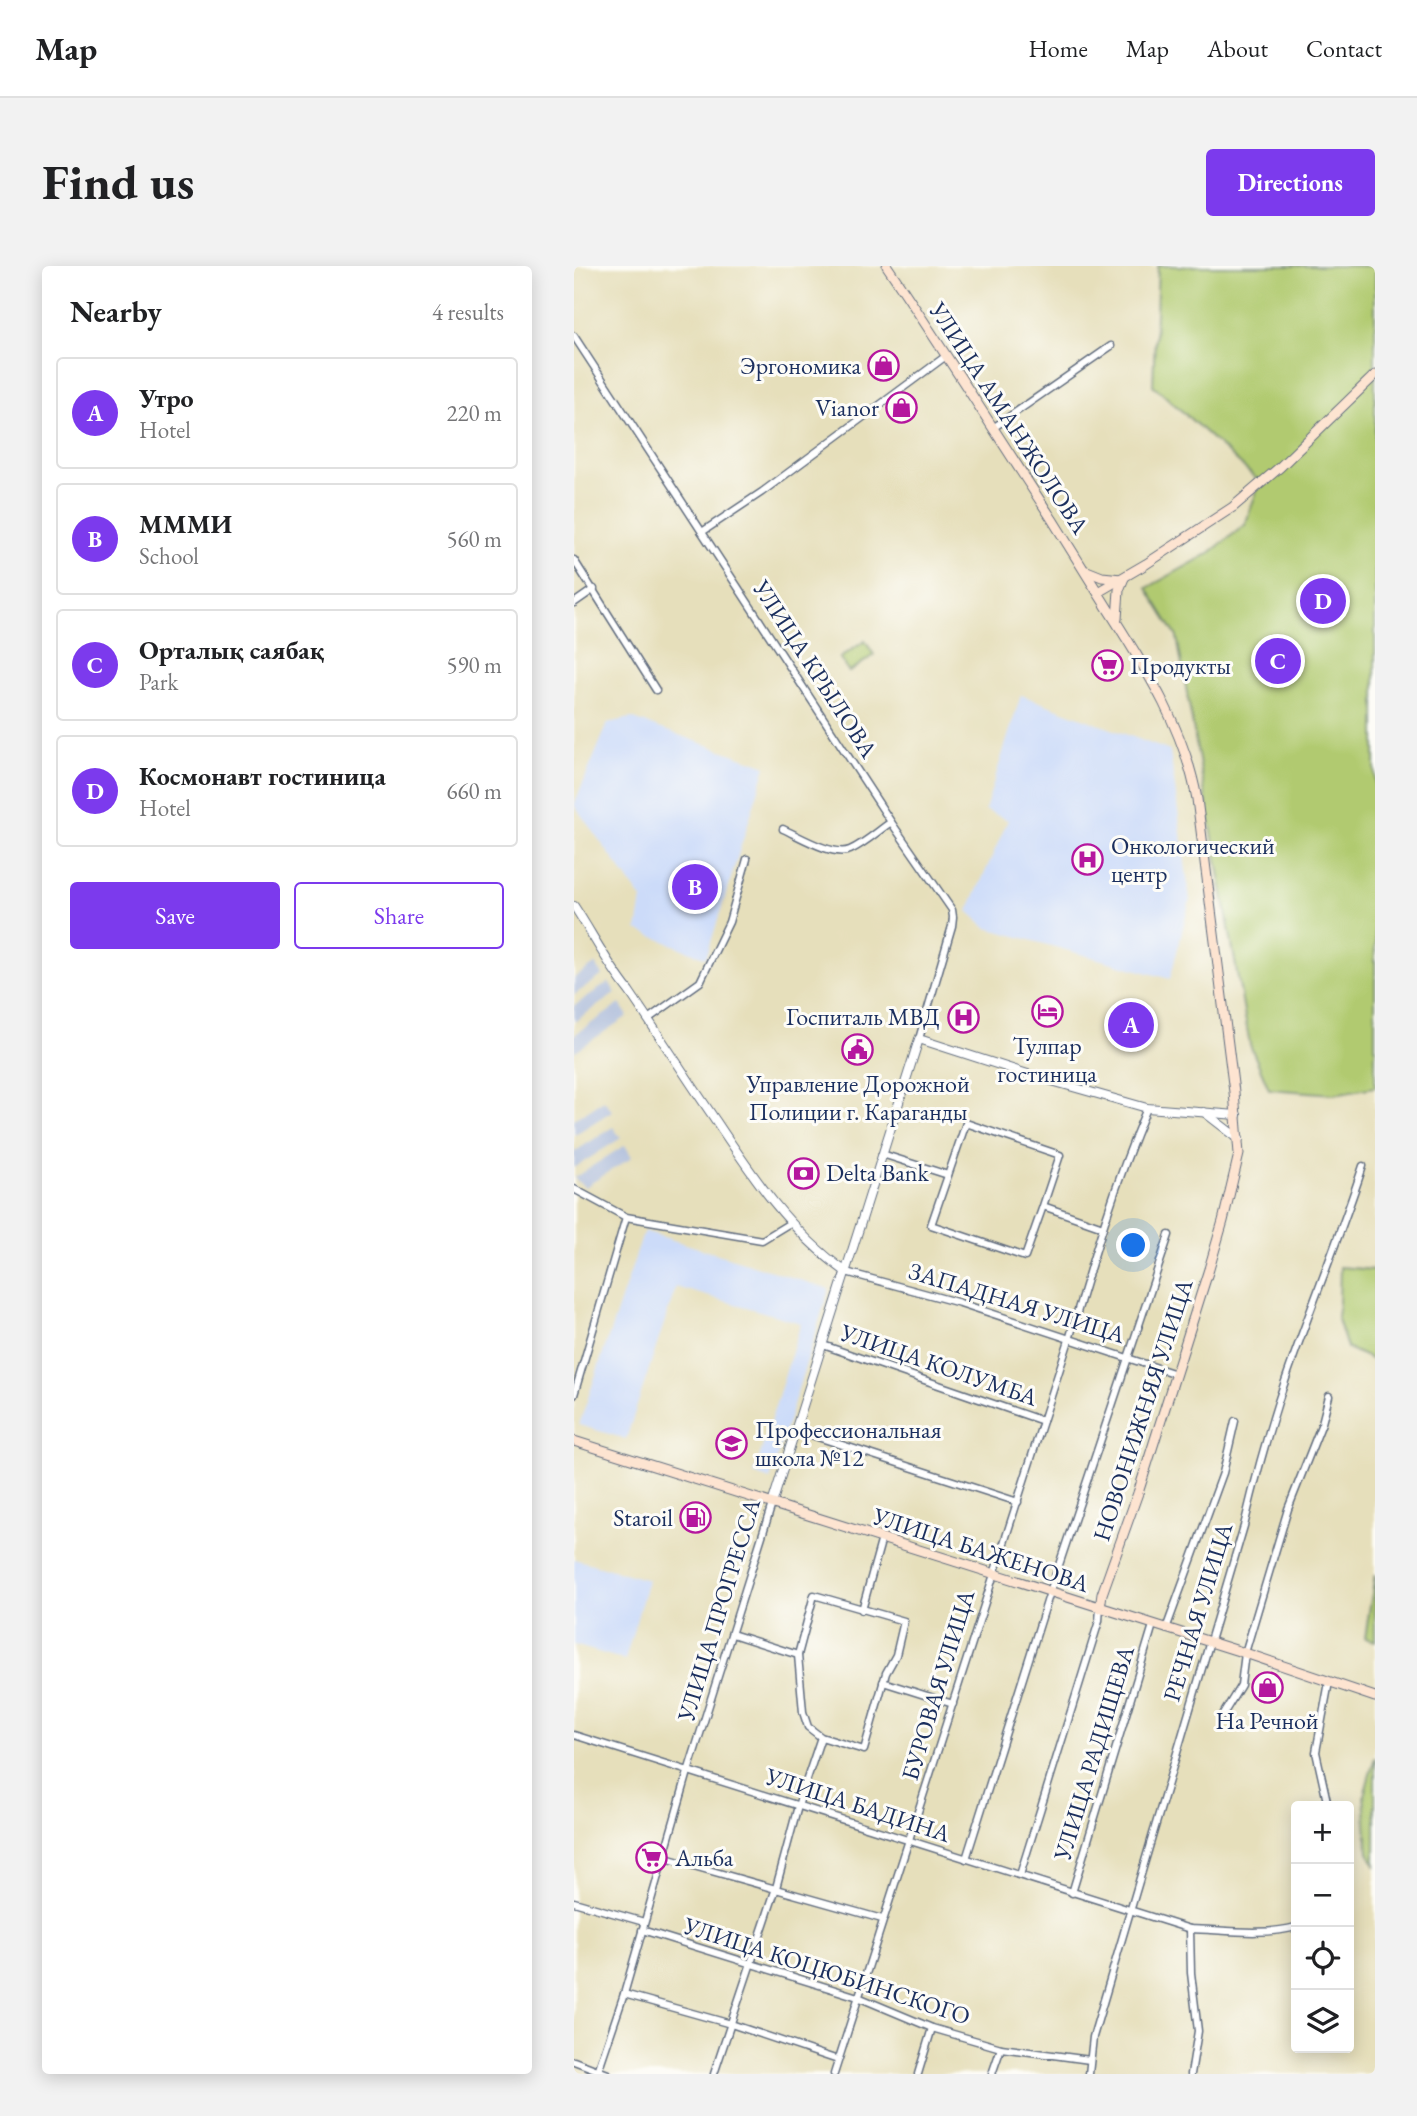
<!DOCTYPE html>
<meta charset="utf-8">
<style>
body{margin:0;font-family:"EB Garamond",serif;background:#f2f2f2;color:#202124}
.controls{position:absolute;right:21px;bottom:21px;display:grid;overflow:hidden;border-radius:7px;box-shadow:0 4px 18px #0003}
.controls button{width:63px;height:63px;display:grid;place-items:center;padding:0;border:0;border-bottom:2px solid #e0e0e0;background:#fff;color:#202124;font:35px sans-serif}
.you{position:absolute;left:560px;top:980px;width:24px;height:24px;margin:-18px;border:5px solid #fff;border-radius:50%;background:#1a73e8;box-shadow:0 0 0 10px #1a73e833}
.badge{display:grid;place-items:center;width:46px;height:46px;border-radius:50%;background:#7c3aed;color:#fff;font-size:23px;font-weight:700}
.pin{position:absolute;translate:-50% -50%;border:4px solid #fff;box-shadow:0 2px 7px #0006}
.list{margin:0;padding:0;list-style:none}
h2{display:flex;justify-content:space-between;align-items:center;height:91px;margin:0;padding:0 28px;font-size:30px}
h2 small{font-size:23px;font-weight:400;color:#757577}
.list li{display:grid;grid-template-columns:46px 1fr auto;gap:21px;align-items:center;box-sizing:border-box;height:112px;margin:0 14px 14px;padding:0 14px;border:2px solid #e0e0e0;border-radius:7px}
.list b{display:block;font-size:26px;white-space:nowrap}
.list p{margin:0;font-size:23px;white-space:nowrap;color:#757577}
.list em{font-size:23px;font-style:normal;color:#757577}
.actions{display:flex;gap:14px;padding:21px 28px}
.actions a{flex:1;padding:16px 0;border:2px solid #7c3aed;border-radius:7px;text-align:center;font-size:24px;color:#7c3aed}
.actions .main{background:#7c3aed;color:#fff}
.icon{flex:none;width:38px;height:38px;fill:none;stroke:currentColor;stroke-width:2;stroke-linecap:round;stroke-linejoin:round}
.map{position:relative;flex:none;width:801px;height:1808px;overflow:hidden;border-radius:7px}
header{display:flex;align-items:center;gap:42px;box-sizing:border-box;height:98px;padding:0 35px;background:#fff;border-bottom:2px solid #e0e0e0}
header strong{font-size:33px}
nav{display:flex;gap:38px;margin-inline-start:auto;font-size:24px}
.intro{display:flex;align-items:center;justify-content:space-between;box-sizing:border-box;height:168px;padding:0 42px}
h1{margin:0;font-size:49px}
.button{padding:18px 32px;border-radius:7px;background:#7c3aed;color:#fff;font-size:24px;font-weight:700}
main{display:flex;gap:42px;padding:0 42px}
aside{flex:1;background:#fff;border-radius:7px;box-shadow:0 4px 18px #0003}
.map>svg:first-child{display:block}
</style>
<header>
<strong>Map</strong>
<nav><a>Home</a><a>Map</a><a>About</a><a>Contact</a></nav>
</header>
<div class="intro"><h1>Find us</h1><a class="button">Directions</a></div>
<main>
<aside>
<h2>Nearby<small>4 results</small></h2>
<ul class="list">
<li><span class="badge">A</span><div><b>Утро</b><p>Hotel</p></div><em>220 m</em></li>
<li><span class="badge">B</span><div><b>МММИ</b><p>School</p></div><em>560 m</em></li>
<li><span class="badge">C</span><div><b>Орталық саябақ</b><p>Park</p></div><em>590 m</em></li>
<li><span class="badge">D</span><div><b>Космонавт гостиница</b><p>Hotel</p></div><em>660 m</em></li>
</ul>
<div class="actions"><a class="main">Save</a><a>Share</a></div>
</aside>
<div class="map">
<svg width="801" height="1808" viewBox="0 0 801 1808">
<rect width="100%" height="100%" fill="#fdfcf7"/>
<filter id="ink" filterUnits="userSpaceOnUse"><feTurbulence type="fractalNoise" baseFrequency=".0143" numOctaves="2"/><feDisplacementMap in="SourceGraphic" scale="14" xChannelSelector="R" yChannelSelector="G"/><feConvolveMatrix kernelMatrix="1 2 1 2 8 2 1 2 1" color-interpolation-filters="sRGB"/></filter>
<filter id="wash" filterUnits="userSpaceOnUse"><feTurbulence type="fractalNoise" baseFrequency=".00686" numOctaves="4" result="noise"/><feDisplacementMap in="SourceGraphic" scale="28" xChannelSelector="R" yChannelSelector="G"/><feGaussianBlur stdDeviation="1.57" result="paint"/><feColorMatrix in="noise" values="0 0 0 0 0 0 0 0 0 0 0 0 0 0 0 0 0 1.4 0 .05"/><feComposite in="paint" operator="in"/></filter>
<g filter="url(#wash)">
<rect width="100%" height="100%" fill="#e6dfbb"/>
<g fill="#ccdbf9">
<path d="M447,429l149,56 20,149 -20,79 -183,-51 -19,-17 40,-91 -23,-10z"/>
<path d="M57,452l135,48 -60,192 -69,-28 5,-31 -68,-94 34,-82z"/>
<path d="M70,965l185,58 -59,191 -16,-6 47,-151 -125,-36 -50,152 -47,-14z"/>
<path d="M0,1293l74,21 -23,80 -51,-15z"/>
</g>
<g fill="#b8c5de">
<path d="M21,698l8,11 -29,20v-17z"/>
<path d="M35,716l7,11 -42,29v-16z"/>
<path d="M46,738l8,12 -54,36v-17z"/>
<path d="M30,834l8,11 -38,24v-16z"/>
<path d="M39,861l8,11 -47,30v-16z"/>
<path d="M51,879l7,12 -47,30 -11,-9z"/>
</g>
<g fill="#b1ca70" stroke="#667c67" stroke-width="2">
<path d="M584,0h217v821l-41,7 -65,-5 -19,-44 -73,-408 -30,-49 61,-34 37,-29 15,-43 -107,-97z"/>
<path d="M291,375l9,14 -25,17 -9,-14z"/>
<path d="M766,1001l35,3v91l-28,-13 -10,-32 2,-12z"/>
<path d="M801,1308v67l-10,-3z"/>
<path d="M801,1491v108l-7,-12 -4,-58z"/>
</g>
</g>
<g filter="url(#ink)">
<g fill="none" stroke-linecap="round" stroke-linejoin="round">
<defs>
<g id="minor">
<path d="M0,70l317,486 61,88 1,7 -1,9 -33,113"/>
<path d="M419,162l118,-82"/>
<path d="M128,266l60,-40 184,-136"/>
<path d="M0,294l82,130"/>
<path d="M0,337l20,-14"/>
<path d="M209,563c16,7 50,28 67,21 14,-6 28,-19 41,-28"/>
<path d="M74,753l52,-37 29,-60 18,-63"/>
<path d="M308,888l66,21"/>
<path d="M0,923l52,28 136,23 28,-17"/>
<path d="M469,940l-18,51 -94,-32 35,-102 94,32 -17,51 60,21"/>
<path d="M272,1006l114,31 216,71"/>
<path d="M249,1079l220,76"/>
<path d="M0,1129l52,-178"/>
<path d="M222,1164l222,72"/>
<path d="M288,1344l20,-72"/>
<path d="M592,1363l57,-156 12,-52"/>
<path d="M158,1368l66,21"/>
<path d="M309,1416l70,22"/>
<path d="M648,1450l19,-31 4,-32 43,-144 34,-86 7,-27"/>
<path d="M0,1469l616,194c34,1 73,7 106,-2"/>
<path d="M754,1540l-12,-54 13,-70"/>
<path d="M88,1591l220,62"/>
<path d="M392,1593l84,-267 119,-357"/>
<path d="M446,1609l79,-254 1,-13"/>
<path d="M498,1627l81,-268"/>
<path d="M0,1636l70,20"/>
<path d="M616,1663l1,44 7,58 -7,43"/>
<path d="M68,1664l216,67 74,31 45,13 24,7 89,12"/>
<path d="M50,1728l107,30 107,36"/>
<path d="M0,1795l34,13"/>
<path d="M23,1808l27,-80 64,-222 84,-268"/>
<path d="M140,1808l62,-186 22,-82 23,-69 -13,-10 -5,-15 -5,-57 16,-60 90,26 -8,34 -10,18 -22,77 -43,-13"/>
<path d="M260,1808l235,-734c23,-79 46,-157 78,-232"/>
<path d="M344,1808l14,-46"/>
<path d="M418,1808l9,-26"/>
<path d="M515,1808l4,-37 151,-511c10,-42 21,-83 34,-124 26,-79 59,-157 85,-236"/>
</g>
<g id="tertiary">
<path d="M0,640c19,29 34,59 55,85 28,41 55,83 83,124 40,60 75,114 134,157"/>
<path d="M630,846l35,27"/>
<path d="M198,1238l147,-465 115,37 113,32 90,7"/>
</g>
<g id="secondary">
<path d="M313,0c56,83 110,169 165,253 19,30 37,60 56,90 38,60 76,118 89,190l37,293 5,62 -16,67 -14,48 -71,224 -36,101 -2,14"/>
<path d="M513,305l15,6 19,2"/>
<path d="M524,326l48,-28 87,-57 47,-40 95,-92"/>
<path d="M543,353l2,-29 5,-12"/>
<path d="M0,1175l671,212 130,44"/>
</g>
</defs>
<use href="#minor" stroke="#626d7f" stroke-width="9"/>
<use href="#tertiary" stroke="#626d7f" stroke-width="10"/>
<use href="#secondary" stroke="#626d7f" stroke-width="11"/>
<use href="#minor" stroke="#fff" stroke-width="6"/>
<use href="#tertiary" stroke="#fff" stroke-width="8"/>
<use href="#secondary" stroke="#fde4d1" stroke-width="9"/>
</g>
</g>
<defs>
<symbol id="shop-ring" viewBox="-11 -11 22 22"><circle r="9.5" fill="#fdfcf7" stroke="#b5179e" stroke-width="1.5"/><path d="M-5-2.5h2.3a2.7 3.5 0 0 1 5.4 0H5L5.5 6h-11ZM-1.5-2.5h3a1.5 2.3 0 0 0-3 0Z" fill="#b5179e"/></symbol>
<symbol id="supermarket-ring" viewBox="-11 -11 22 22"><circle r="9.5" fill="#fdfcf7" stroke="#b5179e" stroke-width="1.5"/><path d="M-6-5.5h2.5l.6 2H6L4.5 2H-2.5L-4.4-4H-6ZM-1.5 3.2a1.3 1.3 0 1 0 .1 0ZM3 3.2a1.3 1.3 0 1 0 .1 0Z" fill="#b5179e"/></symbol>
<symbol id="hospital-ring" viewBox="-11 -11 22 22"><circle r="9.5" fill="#fdfcf7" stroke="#b5179e" stroke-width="1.5"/><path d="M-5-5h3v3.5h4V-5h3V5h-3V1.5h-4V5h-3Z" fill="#b5179e"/></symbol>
<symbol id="hotel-ring" viewBox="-11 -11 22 22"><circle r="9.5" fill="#fdfcf7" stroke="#b5179e" stroke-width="1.5"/><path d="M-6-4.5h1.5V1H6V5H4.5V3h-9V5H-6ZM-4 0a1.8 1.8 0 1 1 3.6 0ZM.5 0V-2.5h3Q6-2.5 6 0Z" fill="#b5179e"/></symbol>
<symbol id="civic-ring" viewBox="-11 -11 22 22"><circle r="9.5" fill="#fdfcf7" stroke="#b5179e" stroke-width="1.5"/><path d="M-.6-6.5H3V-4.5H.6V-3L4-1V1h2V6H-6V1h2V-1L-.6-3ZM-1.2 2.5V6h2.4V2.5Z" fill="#b5179e"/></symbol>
<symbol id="bank-ring" viewBox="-11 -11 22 22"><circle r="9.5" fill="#fdfcf7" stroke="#b5179e" stroke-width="1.5"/><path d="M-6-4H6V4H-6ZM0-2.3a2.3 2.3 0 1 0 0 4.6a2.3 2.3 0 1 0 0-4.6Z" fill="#b5179e"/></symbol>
<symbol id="school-ring" viewBox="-11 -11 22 22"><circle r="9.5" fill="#fdfcf7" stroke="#b5179e" stroke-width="1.5"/><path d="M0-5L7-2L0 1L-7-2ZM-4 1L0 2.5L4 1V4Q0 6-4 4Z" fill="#b5179e"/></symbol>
<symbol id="fuel-ring" viewBox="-11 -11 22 22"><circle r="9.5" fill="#fdfcf7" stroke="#b5179e" stroke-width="1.5"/><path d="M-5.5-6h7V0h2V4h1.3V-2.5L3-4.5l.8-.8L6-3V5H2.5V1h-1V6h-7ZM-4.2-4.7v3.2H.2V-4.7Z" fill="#b5179e"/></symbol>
</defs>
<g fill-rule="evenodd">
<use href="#shop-ring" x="292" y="82" width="35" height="35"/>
<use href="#shop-ring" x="310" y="124" width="35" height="35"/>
<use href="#supermarket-ring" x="516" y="382" width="35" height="35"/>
<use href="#hospital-ring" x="496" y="576" width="35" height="35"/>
<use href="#hotel-ring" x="456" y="728" width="35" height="35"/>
<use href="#hospital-ring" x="372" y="734" width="35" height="35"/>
<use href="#civic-ring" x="266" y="766" width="35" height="35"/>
<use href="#bank-ring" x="212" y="890" width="35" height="35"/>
<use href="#school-ring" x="140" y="1160" width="35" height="35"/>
<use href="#fuel-ring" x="104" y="1234" width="35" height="35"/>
<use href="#shop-ring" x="676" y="1404" width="35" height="35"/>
<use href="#supermarket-ring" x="60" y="1574" width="35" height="35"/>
</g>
<g text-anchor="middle" stroke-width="6" stroke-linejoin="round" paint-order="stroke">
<g font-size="24" fill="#1b2f5e" stroke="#fdfcf7" text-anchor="start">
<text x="287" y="108" text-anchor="end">Эргономика</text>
<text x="305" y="150" text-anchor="end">Vianor</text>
<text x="556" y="408">Продукты</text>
<text x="537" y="588">Онкологический<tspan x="537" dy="28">центр</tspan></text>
<text x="366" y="759" text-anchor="end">Госпиталь МВД</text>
<text x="473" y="788" text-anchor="middle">Тулпар<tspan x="473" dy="28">гостиница</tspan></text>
<text x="284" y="826" text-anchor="middle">Управление Дорожной<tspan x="284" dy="28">Полиции г. Караганды</tspan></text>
<text x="252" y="915">Delta Bank</text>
<text x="181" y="1172">Профессиональная<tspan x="181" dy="28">школа №12</tspan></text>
<text x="99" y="1260" text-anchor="end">Staroil</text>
<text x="693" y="1463" text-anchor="middle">На Речной</text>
<text x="101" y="1600">Альба</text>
</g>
<g font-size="24" fill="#1b2f5e" stroke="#fdfcf7">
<text transform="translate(435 152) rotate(57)" y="8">УЛИЦА АМАНЖОЛОВА</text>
<text transform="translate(241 403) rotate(57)" y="8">УЛИЦА КРЫЛОВА</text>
<text transform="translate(443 1037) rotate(17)" y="8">ЗАПАДНАЯ УЛИЦА</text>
<text transform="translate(365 1099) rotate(19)" y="8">УЛИЦА КОЛУМБА</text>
<text transform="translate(569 1144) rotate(-72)" y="8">НОВОНИЖНЯЯ УЛИЦА</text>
<text transform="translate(407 1284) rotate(18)" y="8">УЛИЦА БАЖЕНОВА</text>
<text transform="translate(145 1344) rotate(-73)" y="8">УЛИЦА ПРОГРЕССА</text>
<text transform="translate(624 1346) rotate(-73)" y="8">РЕЧНАЯ УЛИЦА</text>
<text transform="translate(364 1419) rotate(-73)" y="8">БУРОВАЯ УЛИЦА</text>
<text transform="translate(520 1487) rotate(-73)" y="8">УЛИЦА РАДИЩЕВА</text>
<text transform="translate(284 1539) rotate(18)" y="8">УЛИЦА БАДИНА</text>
<text transform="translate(253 1705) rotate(18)" y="8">УЛИЦА КОЦЮБИНСКОГО</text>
</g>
</g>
</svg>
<div class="controls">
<button>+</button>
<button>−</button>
<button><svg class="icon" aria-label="locate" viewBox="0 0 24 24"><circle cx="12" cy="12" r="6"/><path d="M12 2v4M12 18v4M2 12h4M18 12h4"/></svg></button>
<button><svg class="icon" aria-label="layers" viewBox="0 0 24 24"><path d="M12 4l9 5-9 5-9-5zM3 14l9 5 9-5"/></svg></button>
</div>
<div class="you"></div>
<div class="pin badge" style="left:557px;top:759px">A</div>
<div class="pin badge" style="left:121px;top:621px">B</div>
<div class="pin badge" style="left:704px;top:395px">C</div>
<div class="pin badge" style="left:749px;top:335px">D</div>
</div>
</main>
